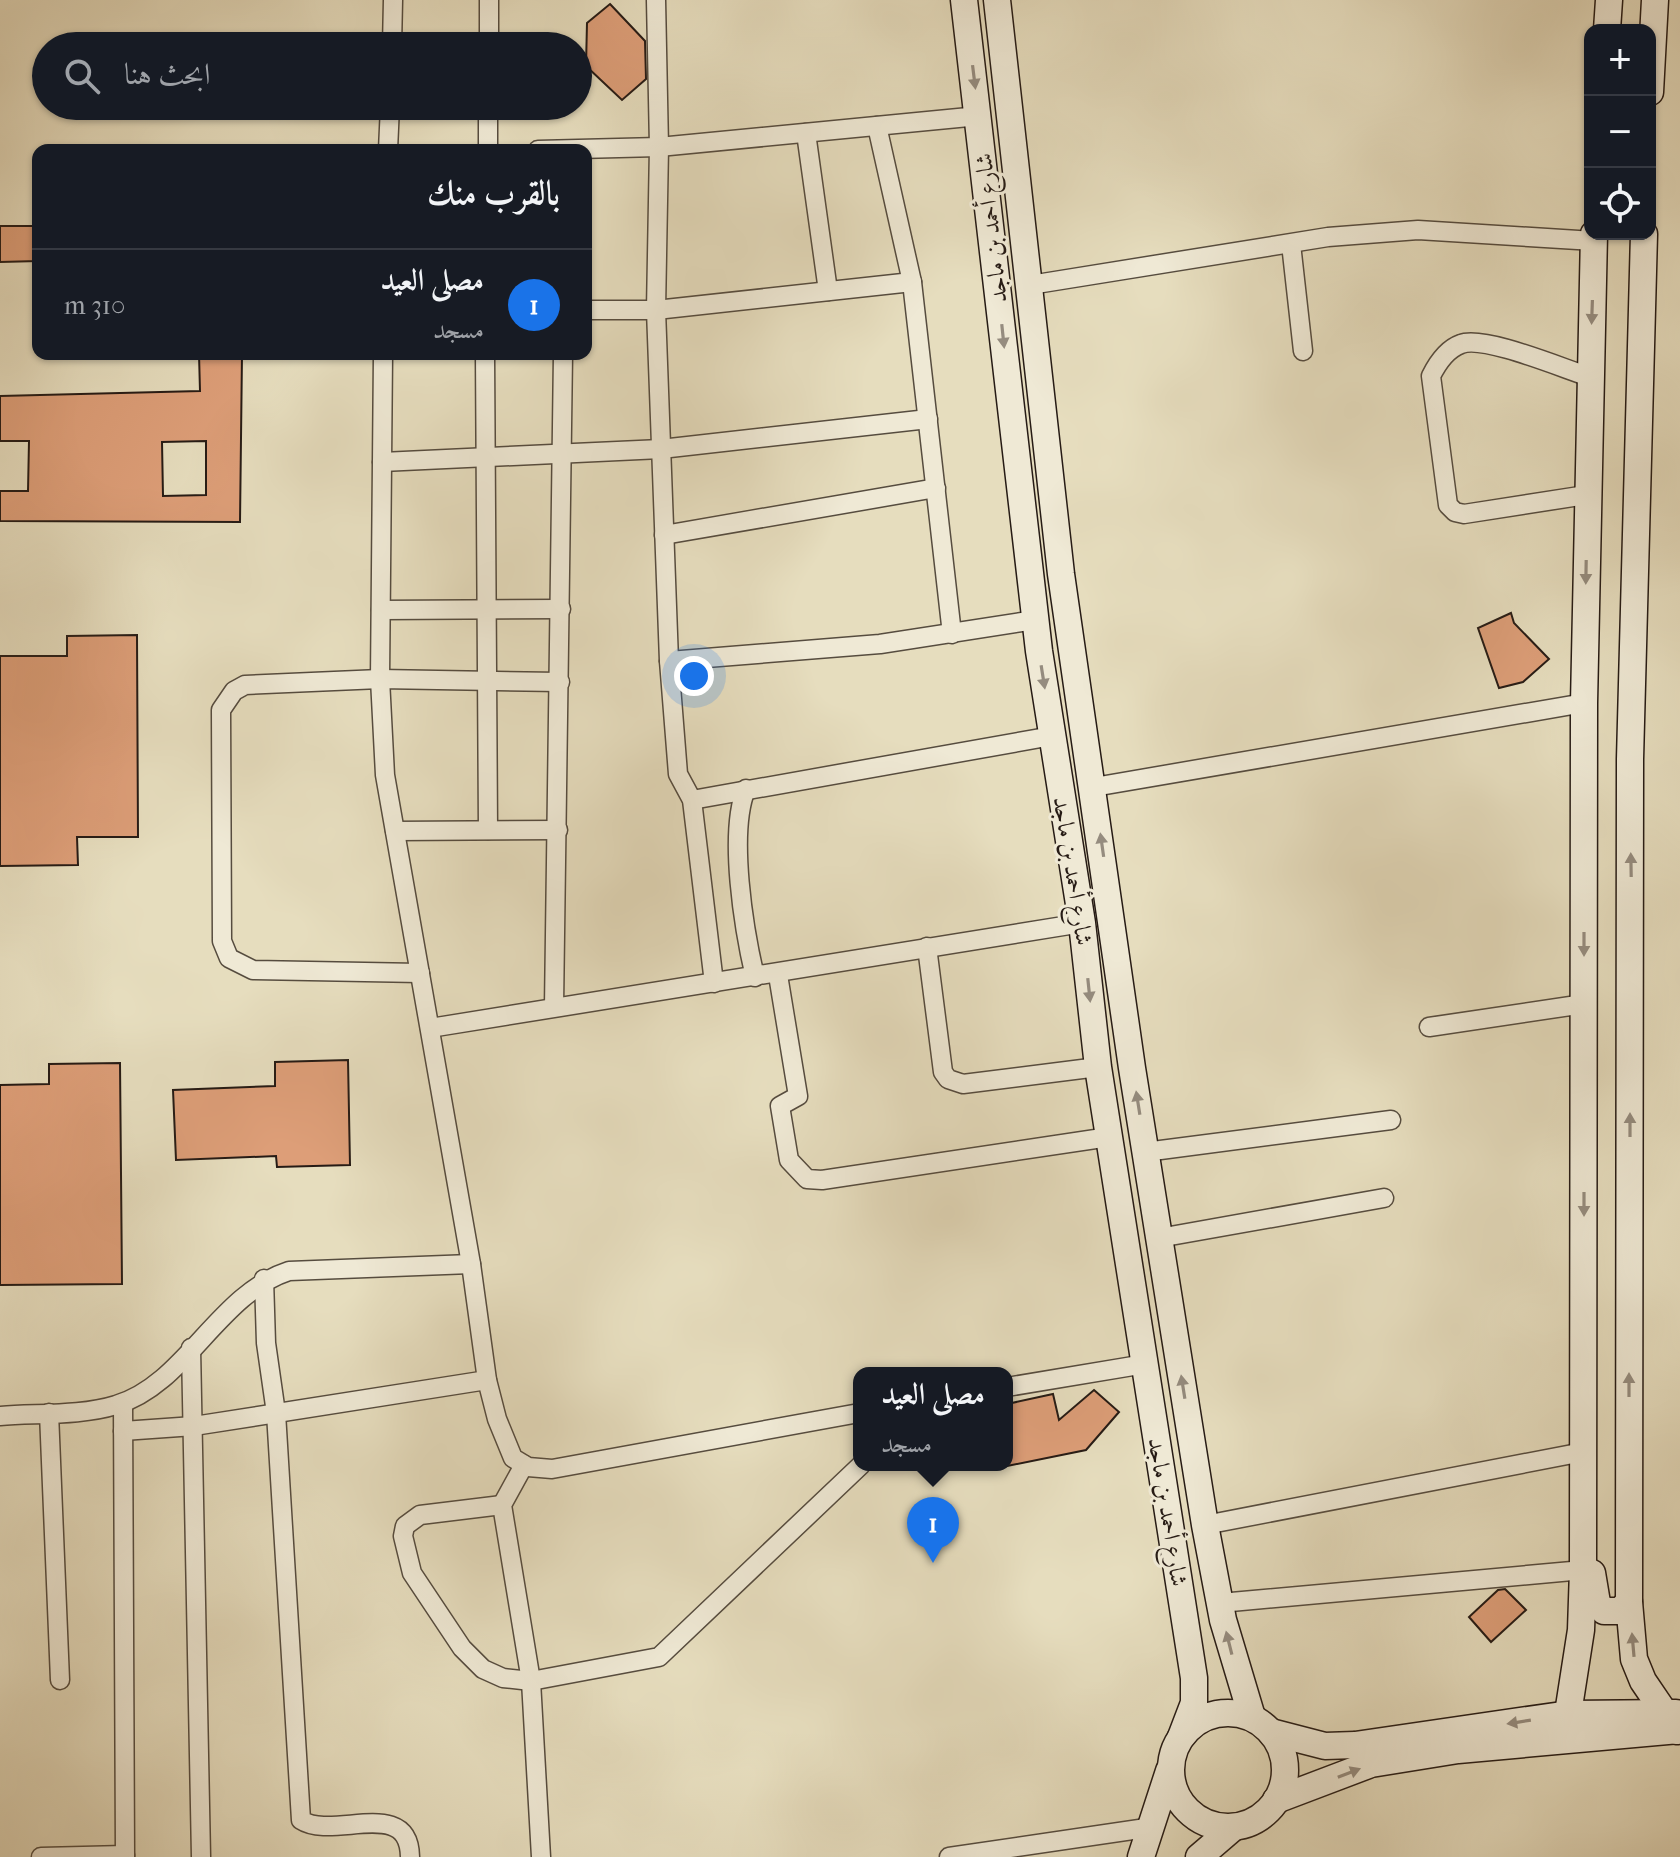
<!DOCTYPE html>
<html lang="ar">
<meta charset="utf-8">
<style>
body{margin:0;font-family:"IM FELL French Canon",Amiri,serif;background:#242831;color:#f1f3f6;direction:rtl}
.controls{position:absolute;right:24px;top:24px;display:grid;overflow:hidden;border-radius:16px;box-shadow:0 2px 6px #0004}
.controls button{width:72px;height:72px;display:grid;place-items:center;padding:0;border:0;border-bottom:2px solid #363941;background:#171b24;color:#f1f3f6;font:40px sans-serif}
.you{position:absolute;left:694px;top:676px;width:28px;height:28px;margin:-20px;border:6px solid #fff;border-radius:50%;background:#1a73e8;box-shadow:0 0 0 12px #1a73e833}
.badge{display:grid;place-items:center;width:52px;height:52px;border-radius:50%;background:#1a73e8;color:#fff;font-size:26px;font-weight:700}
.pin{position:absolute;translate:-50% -66px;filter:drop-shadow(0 2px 4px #0008)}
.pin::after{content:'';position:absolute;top:42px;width:28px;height:24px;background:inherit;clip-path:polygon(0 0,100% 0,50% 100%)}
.popup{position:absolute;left:853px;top:1367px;width:160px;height:104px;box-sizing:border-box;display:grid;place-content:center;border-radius:16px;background:#171b24;filter:drop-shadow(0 2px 6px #0005);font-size:26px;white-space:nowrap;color:#9ea1a6}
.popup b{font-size:30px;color:#f1f3f6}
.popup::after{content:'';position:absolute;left:50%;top:100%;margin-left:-16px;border:16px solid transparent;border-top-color:#171b24}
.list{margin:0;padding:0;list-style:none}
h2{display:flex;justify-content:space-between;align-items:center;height:104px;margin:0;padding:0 32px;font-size:34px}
h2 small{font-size:26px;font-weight:400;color:#9ea1a6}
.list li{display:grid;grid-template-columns:52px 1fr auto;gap:24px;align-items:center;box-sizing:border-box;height:112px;padding:0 32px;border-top:2px solid #363941}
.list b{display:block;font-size:30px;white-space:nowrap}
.list p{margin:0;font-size:26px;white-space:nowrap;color:#9ea1a6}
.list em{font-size:26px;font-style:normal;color:#9ea1a6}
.icon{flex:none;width:44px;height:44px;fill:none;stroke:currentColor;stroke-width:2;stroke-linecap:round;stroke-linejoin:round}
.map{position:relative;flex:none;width:1680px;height:1857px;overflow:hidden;direction:ltr}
.search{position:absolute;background:#171b24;box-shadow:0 2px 6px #0004;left:32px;top:32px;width:560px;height:88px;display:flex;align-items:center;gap:20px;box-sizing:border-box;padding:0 28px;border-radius:44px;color:#9ea1a6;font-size:30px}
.panel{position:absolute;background:#171b24;box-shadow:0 2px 6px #0004;left:32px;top:144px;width:560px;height:216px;border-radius:16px;direction:rtl}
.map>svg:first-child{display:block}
</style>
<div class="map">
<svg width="1680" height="1857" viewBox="0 0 1680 1857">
<rect width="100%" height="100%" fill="#e6ddbe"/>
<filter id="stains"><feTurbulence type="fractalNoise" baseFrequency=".0025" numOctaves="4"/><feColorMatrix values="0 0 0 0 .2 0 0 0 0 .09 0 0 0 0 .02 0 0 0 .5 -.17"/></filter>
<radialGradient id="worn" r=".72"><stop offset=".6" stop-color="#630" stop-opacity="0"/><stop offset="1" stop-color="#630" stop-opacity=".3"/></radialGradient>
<g fill="#dd9e78" stroke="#261b15" stroke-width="2" fill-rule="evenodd">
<path d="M610,4l35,37 1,38 -24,21 -36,-34 1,-43z"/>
<path d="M0,226h38v35l-38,1z"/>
<path d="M199,354h43l-2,168 -240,-1v-30h28l1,-50h-29v-45l200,-5zM206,441v54l-43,1 -1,-54z"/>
<path d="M1511,613l3,10 35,36 -26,23 -24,6 -21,-60z"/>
<path d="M137,635l1,202h-61l1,28 -78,1v-210h67v-20z"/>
<path d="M348,1060l2,105 -73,2 -1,-11 -100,4 -3,-70 102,-4v-24z"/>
<path d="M120,1063l2,221 -122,1v-200l49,-1v-20z"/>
<path d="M1094,1390l25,22 -33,38 -79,16v-62l46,-10 6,26z"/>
<path d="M1505,1589l21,21 -35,32 -22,-25 29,-27z"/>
</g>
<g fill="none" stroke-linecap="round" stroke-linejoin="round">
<defs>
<g id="street">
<path d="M656,0l3,147 -3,163 13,351 9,113 14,26 22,183"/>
<path d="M392,46l1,-46"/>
<path d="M489,46v-46"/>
<path d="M877,126l35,156 40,352"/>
<path d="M806,133l22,158"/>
<path d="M388,150l2,-44"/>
<path d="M488,150v-44"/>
<path d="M538,150l121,-3 320,-31"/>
<path d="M1291,244l12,107"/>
<path d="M1030,285l298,-48 90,-7 176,11"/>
<path d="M586,310h70l256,-28"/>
<path d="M383,354l-3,325 5,96 86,489 16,116 10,39 16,39 15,9 24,2 307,-56"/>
<path d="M485,354l3,476"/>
<path d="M382,462l279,-13 267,-30"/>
<path d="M1586,495l-122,19 -9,-2 -7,-7 -17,-129c6,-12 16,-27 30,-32 23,-9 103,25 129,33"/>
<path d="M664,535l272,-47"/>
<path d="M381,610l180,-1"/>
<path d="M669,661l211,-17 155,-24"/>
<path d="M1094,787l490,-84"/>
<path d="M746,789c-18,45 -2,141 9,188"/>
<path d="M692,800l360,-64"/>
<path d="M395,831l163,-1"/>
<path d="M927,947l16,125 5,7 15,5 135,-17"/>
<path d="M420,973l-167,-3 -24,-12 -7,-17 -1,-231 13,-19 11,-6 135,-6 180,3"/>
<path d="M778,975l20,121 -18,10 9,54 18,19 15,1 287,-43"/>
<path d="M554,1007l9,-653"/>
<path d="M1429,1027l155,-23"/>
<path d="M430,1028l652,-105"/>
<path d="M1145,1152l246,-32"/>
<path d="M1159,1238l225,-40"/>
<path d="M264,1279l2,64 10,70 25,407c32,21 108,-24 109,37"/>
<path d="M191,1348l10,509"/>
<path d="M1007,1387l138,-23"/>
<path d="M123,1403l2,454"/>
<path d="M49,1413l11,267"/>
<path d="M0,1416c37,-3 81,0 116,-11 69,-20 102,-111 173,-134l182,-7"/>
<path d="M123,1431l71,-5 293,-46"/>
<path d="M524,1465l-22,40 29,176 10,176"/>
<path d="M502,1505l-82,10 -15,11 -2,10 9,37 50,75 21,21 20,9 28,3 128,-24 202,-192"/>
<path d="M1205,1525l378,-73"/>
<path d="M1220,1603l363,-33"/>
<path d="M41,1857l84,-2"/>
<path d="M949,1857l204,-30"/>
</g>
<g id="secondary">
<path d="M964,0l75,651 43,272 16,144 96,611v25l-13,34"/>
<path d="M997,0l64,574 71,494 73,457 18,95 29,97"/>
<path d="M1607,30l2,-30"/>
<path d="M1650,92l5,-92"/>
<path d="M1644,234l-14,525 -1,843 5,57 9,22 34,50"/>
<path d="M1592,1573l5,30 7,8h16l9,-9"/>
<circle cx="1228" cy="1770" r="57"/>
<path d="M1271,1732l54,14 30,-1 214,-31 107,-1"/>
<path d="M1564,1739l17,-109 2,-60 1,-867 10,-469"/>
<path d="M1276,1800l95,-36 87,-14 222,-20"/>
<path d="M1141,1857l28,-86"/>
<path d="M1199,1857l35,-30"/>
</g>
</defs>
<use href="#street" stroke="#564c3f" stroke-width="21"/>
<use href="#secondary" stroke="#261b15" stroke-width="29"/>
<use href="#street" stroke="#efe9d5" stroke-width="18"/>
<use href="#secondary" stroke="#efe9d5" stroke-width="26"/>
</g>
<defs><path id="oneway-solid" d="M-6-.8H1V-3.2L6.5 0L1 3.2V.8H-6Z" transform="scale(2)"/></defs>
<g fill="#958c7f">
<use href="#oneway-solid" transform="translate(974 77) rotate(83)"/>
<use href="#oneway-solid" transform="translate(1592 312) rotate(92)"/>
<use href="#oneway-solid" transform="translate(1003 336) rotate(84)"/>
<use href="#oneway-solid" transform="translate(1586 572) rotate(91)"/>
<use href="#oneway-solid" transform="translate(1043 677) rotate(81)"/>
<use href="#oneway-solid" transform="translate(1102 845) rotate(-98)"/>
<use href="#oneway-solid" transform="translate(1631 865) rotate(-91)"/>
<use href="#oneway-solid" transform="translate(1584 944) rotate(90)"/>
<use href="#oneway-solid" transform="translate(1089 990) rotate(84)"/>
<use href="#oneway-solid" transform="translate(1138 1103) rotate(-99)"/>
<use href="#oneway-solid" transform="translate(1630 1125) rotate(-90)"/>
<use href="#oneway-solid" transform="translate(1584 1204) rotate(90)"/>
<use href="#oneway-solid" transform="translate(1629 1385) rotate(-90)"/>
<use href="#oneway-solid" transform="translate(1183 1387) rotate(-99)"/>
<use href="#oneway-solid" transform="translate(1229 1643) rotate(-104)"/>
<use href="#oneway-solid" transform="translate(1633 1645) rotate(-95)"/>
<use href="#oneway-solid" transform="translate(1519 1722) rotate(171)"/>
<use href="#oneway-solid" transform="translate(1349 1773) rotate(-21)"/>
</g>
<g text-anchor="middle" stroke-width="6" stroke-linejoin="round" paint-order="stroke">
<g font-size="24" fill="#261b15" stroke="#efe9d5">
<text transform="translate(991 228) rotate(-96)" y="8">شارع أحمد بن ماجد</text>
<text transform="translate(1073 871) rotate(81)" y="8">شارع أحمد بن ماجد</text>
<text transform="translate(1168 1512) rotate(81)" y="8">شارع أحمد بن ماجد</text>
</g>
</g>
<rect width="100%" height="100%" filter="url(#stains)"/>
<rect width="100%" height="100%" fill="url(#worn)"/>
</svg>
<div class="controls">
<button>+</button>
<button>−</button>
<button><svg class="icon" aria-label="locate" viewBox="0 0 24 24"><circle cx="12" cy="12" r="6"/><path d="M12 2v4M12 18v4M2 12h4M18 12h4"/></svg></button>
</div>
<div class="you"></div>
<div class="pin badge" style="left:933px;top:1563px">1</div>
<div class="popup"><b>مصلى العيد</b>مسجد</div>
<div class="search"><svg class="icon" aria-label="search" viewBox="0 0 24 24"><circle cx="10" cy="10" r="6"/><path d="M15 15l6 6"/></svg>ابحث هنا</div>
<section class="panel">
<h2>بالقرب منك<small></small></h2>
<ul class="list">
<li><span class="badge">1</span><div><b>مصلى العيد</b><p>مسجد</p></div><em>310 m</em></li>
</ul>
</section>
</div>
